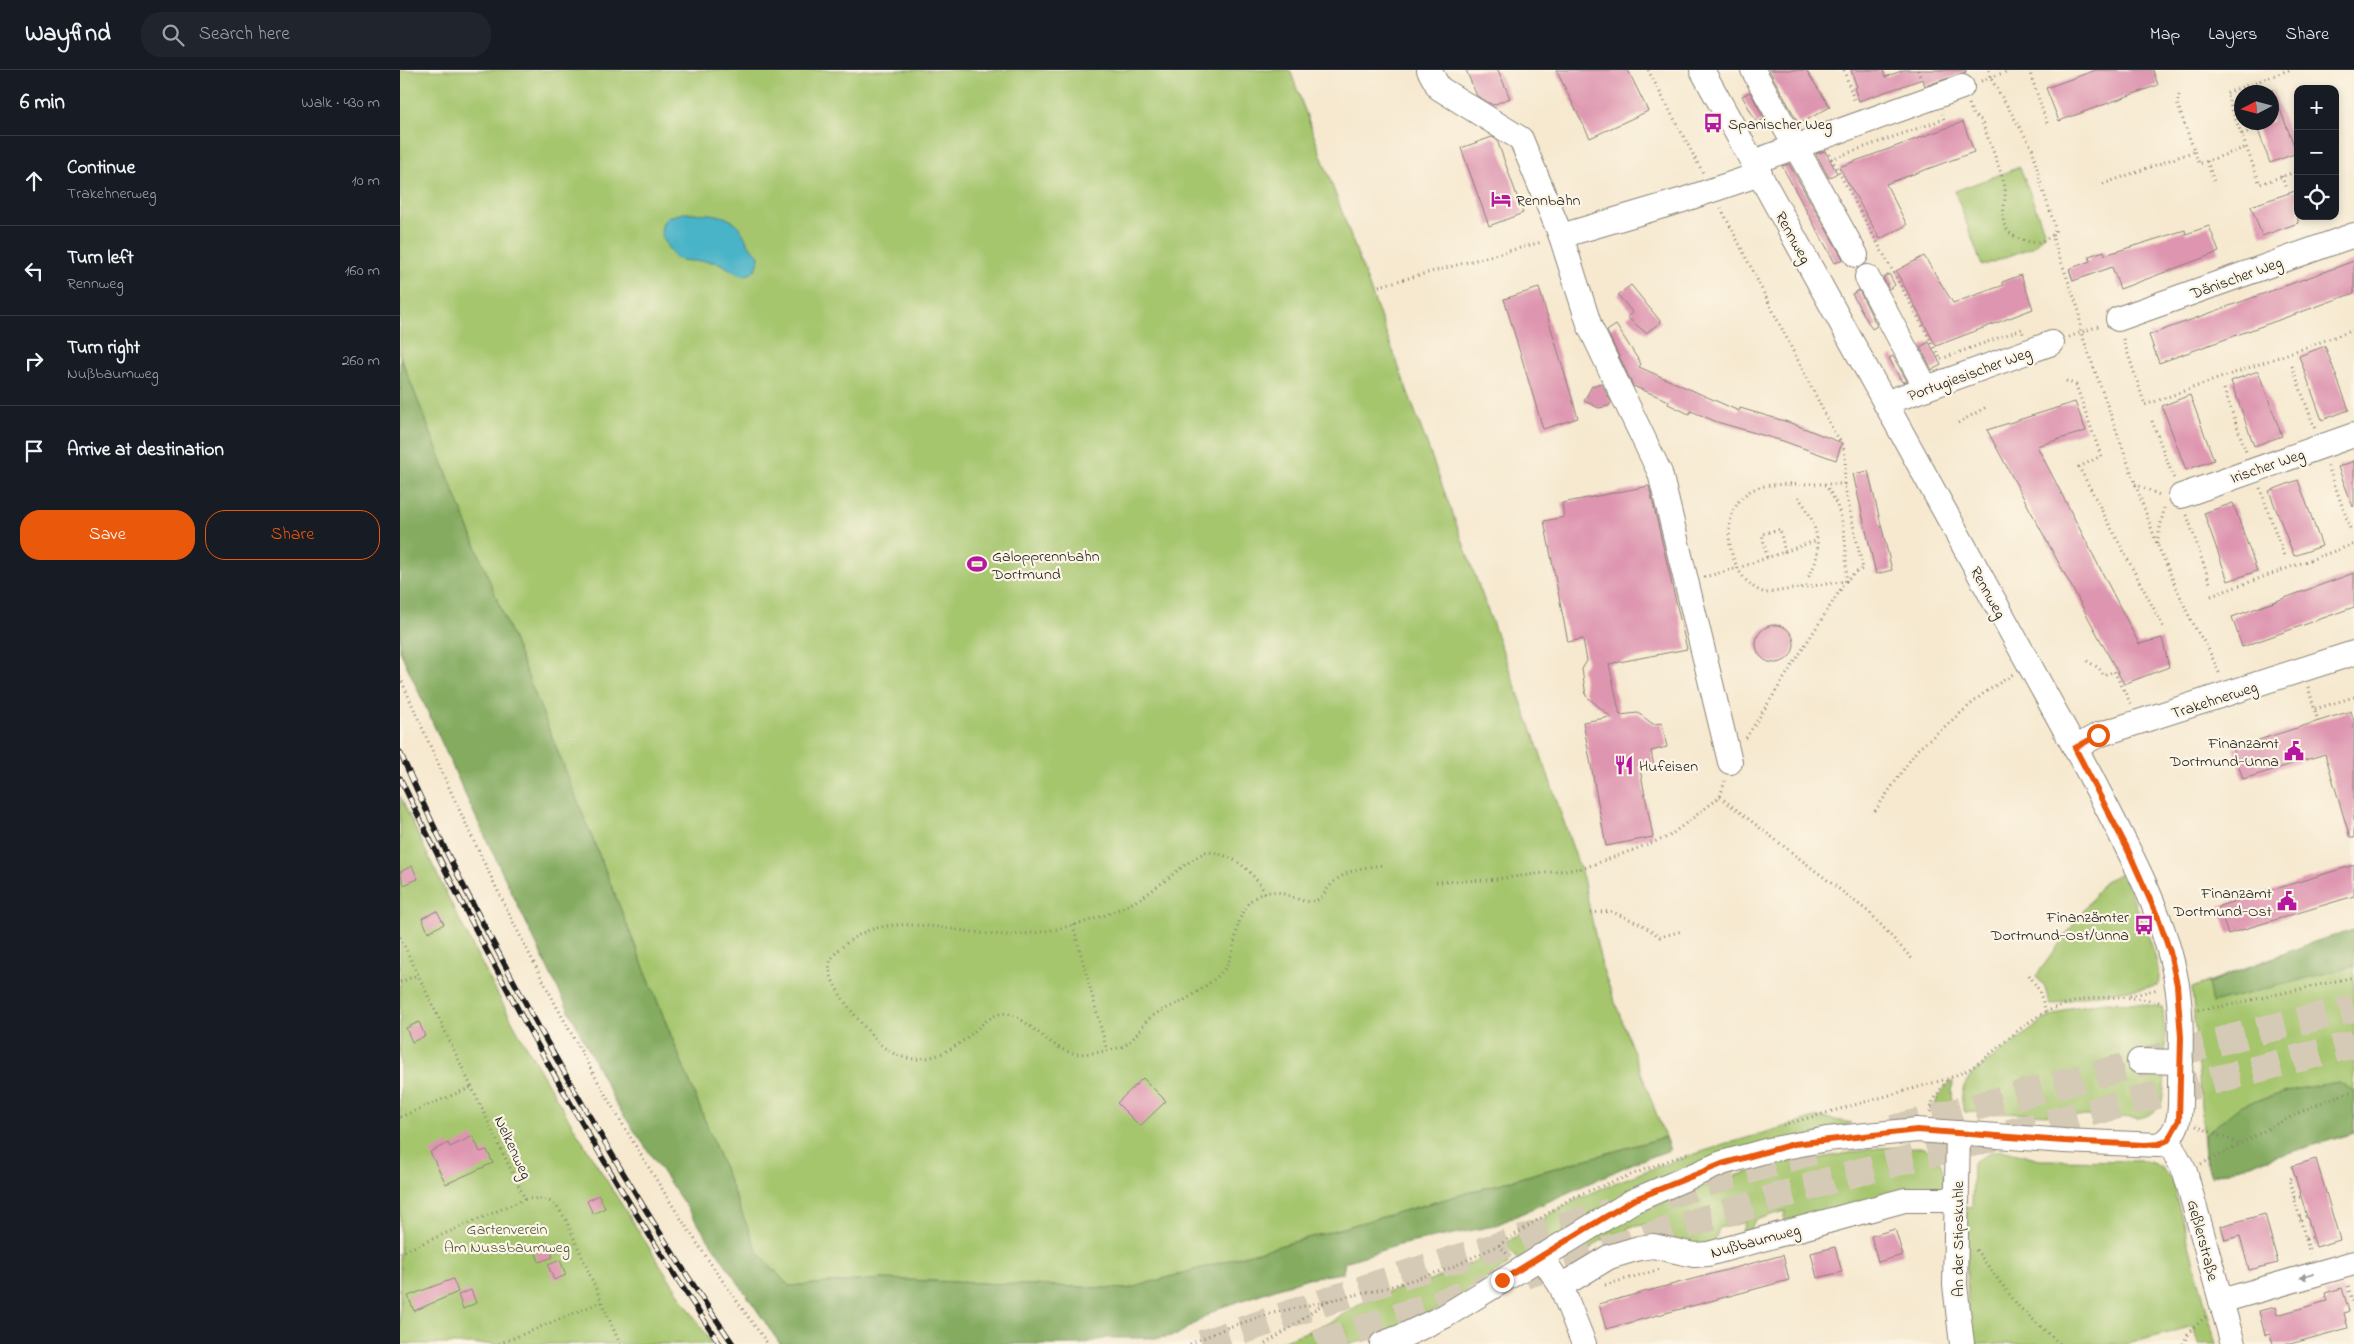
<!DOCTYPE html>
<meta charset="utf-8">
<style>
body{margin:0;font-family:"Indie Flower",sans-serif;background:#20242c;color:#f1f3f6}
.controls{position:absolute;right:15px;top:15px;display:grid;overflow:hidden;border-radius:10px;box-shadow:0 2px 8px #0003}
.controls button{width:45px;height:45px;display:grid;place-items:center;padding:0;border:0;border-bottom:1px solid #363941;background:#171b24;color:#f1f3f6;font:25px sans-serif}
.compass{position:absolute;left:1834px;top:15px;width:45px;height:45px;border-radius:50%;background:#171b24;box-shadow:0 2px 8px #0003;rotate:264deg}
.stop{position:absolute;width:15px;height:15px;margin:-11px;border:4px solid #ea580c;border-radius:50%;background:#fff}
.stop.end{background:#ea580c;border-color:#fff;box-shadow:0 1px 5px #0008}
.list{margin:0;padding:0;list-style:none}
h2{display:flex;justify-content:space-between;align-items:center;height:65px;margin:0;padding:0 20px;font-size:21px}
h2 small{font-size:16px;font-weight:400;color:#9ea1a6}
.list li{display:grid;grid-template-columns:32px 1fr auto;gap:15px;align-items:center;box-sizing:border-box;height:90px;padding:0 20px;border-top:1px solid #363941}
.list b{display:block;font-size:19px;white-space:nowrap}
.list p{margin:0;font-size:16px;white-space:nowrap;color:#9ea1a6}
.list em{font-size:16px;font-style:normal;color:#9ea1a6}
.actions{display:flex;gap:10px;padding:15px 20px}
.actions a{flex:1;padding:11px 0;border:1px solid #ea580c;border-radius:20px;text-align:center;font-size:18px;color:#ea580c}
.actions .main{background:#ea580c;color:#fff}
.icon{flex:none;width:28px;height:28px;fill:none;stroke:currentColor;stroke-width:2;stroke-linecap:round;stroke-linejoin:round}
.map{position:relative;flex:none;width:1954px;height:1274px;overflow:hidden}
header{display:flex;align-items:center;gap:30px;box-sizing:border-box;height:70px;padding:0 25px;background:#171b24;border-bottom:1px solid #363941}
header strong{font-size:24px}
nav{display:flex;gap:28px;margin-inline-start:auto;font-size:18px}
.search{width:350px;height:45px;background:#20242c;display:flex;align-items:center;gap:12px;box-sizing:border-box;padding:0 18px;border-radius:20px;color:#9ea1a6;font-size:19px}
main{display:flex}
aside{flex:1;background:#171b24}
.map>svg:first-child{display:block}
</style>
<header>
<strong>Wayfind</strong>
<div class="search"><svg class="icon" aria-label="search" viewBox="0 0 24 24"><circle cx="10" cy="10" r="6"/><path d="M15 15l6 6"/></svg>Search here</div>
<nav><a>Map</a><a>Layers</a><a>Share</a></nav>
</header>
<main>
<aside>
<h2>6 min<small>Walk · 430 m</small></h2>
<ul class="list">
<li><svg class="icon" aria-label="ahead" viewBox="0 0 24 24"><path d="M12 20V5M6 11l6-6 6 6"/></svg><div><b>Continue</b><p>Trakehnerweg</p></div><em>10 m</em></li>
<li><svg class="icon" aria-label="left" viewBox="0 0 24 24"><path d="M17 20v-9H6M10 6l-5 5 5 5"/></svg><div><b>Turn left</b><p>Rennweg</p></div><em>160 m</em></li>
<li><svg class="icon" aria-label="right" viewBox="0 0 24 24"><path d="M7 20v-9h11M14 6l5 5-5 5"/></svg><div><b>Turn right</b><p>Nußbaumweg</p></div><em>260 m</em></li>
<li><svg class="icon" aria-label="arrive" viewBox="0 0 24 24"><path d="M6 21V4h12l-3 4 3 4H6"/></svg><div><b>Arrive at destination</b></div></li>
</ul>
<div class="actions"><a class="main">Save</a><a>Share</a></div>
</aside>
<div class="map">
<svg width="1954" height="1274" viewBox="0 0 1954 1274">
<rect width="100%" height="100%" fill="#fcf5e5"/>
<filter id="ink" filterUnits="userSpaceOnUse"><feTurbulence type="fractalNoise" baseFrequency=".02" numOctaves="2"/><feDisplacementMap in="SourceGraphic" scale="10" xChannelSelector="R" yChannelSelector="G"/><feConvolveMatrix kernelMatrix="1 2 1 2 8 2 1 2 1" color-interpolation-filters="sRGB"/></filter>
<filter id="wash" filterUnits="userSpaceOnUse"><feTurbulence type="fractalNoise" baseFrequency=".0096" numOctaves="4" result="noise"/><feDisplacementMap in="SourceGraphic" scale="20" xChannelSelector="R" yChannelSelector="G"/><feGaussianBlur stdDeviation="1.12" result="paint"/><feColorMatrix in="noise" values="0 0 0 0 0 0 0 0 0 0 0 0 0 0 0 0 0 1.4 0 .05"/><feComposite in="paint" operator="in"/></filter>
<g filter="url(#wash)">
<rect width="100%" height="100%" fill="#f6e9d0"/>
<g fill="#a6c66e" stroke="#617145">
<path d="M0,0h890l257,702 36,106 19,89 63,170 -538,152 -244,-10 -94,7 -32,-35 -357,-895z"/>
<path d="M1620,97l25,66 -12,14 -51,19 -27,-75z"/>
<path d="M0,726c38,82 78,164 122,243 59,104 124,205 190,305h-312z"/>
<path d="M1721,803c10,22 44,91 37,113l-72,10 -35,9 -7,-19 -8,-10 69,-95z"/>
<path d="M1954,860v203l-143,43 -6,-18 -13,-170 125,-47z"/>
<path d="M1706,932l28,1 28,4c4,12 5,86 -1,96 -4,9 -13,13 -22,15l-174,-6c-7,-15 -2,-28 8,-39l71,-53 26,-12z"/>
<path d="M1553,1011l-2,31 -17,1c0,-12 9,-27 19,-32z"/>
<path d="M1418,1047l34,6 -334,136 -12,-12 1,-5c23,-14 45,-31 69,-42 77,-36 160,-59 242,-83z"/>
<path d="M1520,1077c23,6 24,24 24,45l-162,36 3,-17 -30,9 -8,17 -7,2 5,-17 -26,6 -6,19 -50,-5 2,-12 -21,-5 -15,2 -11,21 -9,3v-14l-9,4 -12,10 -3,10 -14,13 -1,-10 4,-12 24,-17 39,-21 78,-32 71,-21 23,-1 69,-12z"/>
<path d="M1602,1080l38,10 106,1c14,4 19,9 26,21l44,162h-18l-5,-18 -65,18h-159l-4,-138 7,1 1,-44 18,-11z"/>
<path d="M1096,1182l6,2 7,10c-45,29 -103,68 -155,79 -21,1 -58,1 -80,1l51,-19 51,-30 54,-14z"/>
</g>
<g fill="#84ab61" stroke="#50643e">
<path d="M0,286l357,895 32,35 94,-7 244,10 538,-152 5,13 -34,12 -142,64 -95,19 -54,17 -2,11 -35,5 -89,30 -42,27 -18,3h-51l-27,6h-301l-164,-240 -63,-125 -83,-174 -70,-154z"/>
<path d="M1954,860v36l-142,37 -4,-20 109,-42z"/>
<path d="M1939,1012l15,9v42l-143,43 -6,-18 -1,-23 38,-30 55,-16z"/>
</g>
<path fill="#49b3c7" stroke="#326872" d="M284,143c19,1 45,-2 57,17 7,12 6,15 18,25 0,6 -1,11 -4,15 -14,15 -26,-7 -42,-8 -13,-2 -24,1 -38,-4 -9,-14 -21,-26 -8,-41z"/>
<g id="blocks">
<g fill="#de95b0">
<path d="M1066,0h32l12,28 -17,7 -16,-9z"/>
<path d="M1156,0h72l20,41 -58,27z"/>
<path d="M1369,0h37l24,37 -31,17z"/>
<path d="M1451,0h32l2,7 19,-7h62v2l-41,14 -2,-7 -64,22 -5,-13 3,-1z"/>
<path d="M1696,0h57l5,15 -99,36 -13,-33z"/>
<path d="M1872,19l25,64 -27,10 -15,-41h17z"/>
<path d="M1350,22l14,27 -7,4 -15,-27z"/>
<path d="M1563,52l11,30 -88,32 21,41 -27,14 -41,-72z"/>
<path d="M1092,67l5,3 26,73 -34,13 -28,-78z"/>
<path d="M1425,81l12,22 -8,5 -13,-24z"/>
<path d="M1389,94l54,95 -8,4 -53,-97z"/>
<path d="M1898,120v33l-36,13 -11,-30z"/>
<path d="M1809,156l10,26 -99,37 -8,-22 -39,14 -4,-12 21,-8 -1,-5 15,-5 1,4 80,-25 1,4z"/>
<path d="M1524,186l29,47 51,-18 -2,-3 19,-7 12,34 -97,37 -40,-75z"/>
<path d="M1954,191v32l-195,70 -10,-28z"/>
<path d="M1489,204l6,11 -6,4 -6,-11z"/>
<path d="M1231,215l30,37 -15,11 -19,-16 6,-4 -15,-18z"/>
<path d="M1139,218l39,130 -35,11 -39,-130z"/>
<path d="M1459,220l18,36 -5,3 -20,-35z"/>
<path d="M1216,255l25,39 -2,3 100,44 1,-3 48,14 54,21 -6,17 -53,-19 -66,-19 -26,-11 -2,3 -21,-10 1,-3 -36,-15 -26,-55z"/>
<path d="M1529,272l12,23 -9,5 -12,-23z"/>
<path d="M1925,276l24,64 -27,10 -23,-64z"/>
<path d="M1493,286l14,25 -5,1 -13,-24z"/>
<path d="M1858,301l24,65 -28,10 -23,-65z"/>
<path d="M1201,313l10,19 -2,4 -10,2 -15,-7 8,-15z"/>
<path d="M1790,325l24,65 -28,10 -24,-64z"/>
<path d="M1675,332l11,29 -49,15 102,198 23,-6 7,29 -45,17 -137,-254z"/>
<path d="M1954,391v45l-1,1 -15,-40z"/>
<path d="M1468,401l24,99 -16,4 -23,-100z"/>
<path d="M1898,410l24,66 -28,10 -25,-65z"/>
<path d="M1249,416l38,163 -78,15 11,51 18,-2 15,11 9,-1 5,24 -16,4 3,15 -14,3 13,68 -47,9 -23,-124 28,-5 -25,-21 -4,-27 5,-8 -4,-22 -15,3 -24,-121 20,-4 -2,-14z"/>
<path d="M1833,433l24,68 -29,10 -24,-68z"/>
<path d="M1954,503v34l-112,40 -10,-30z"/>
<circle cx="1375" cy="574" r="19"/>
<path d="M1951,641l3,10v117h-4l-25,-84 -82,25 -10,-31z"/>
<path d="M1954,795v31l-126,38 -9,-28z"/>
<path d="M12,796l6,13 -14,6 -4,-13z"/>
<path d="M37,841l7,13 -16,8 -6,-14z"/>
<path d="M19,952l6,14 -13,6 -6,-14z"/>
<path d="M743,1008l23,23 -26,25 -23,-23z"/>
<path d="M73,1066l7,16 7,-2 6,13 -47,21 -16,-32 18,-9 2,4z"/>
<path d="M1916,1089l24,81 -24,7 -24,-81z"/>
<path d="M199,1125l6,13 -12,6 -6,-13z"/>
<path d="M1865,1144l13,49 -29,7 -9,-34 -15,4 -4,-14z"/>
<path d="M1495,1159l8,26 -25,7 -7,-26z"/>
<path d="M147,1172l6,15 -14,5 -5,-15z"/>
<path d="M1435,1177l7,25 -25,6 -6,-25z"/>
<path d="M1383,1185l6,25 -183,49 -7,-25z"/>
<path d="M160,1190l6,15 -12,5 -6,-15z"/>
<path d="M53,1209l5,13 -44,19 -6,-15z"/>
<path d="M1942,1218l7,23 -5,2 4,15 -58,16h-17l-3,-10 -5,1 -6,-24 16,-4 2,8 50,-14 -2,-8z"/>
<path d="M71,1220l5,13 -13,6 -5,-14z"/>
</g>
</g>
</g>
<g filter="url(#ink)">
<use href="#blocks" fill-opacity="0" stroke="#898276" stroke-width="1"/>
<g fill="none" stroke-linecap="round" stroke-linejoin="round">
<g stroke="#d5cab5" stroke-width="28" stroke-dasharray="28 14" stroke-linecap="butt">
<path d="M1493,1059l358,-96 103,-25"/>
<path d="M1266,1125l157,-47"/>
<path d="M1125,1205l319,-99 510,-132"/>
<path d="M802,1274l211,-72 197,-60"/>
<path d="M917,1274l170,-57"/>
</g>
<defs>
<g id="minor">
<path d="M1029,0l10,18 82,51 40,97 122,-36 77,-26"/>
<path d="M1353,0l103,185"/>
<path d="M1353,92l209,-75"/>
<path d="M1161,166l29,91 70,146 70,289"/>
<path d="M1467,207l59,111"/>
<path d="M1718,249l236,-84"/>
<path d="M1485,333l167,-60"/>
<path d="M1781,426l173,-61"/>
<path d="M1675,678l23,-13 256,-82"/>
<path d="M1739,991l42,1"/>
<path d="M1558,1063l-3,152 7,59"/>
<path d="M1768,1070l17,32 48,172"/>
<path d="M1141,1186l20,30 23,58"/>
<path d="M1161,1216l48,-29 30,-9 14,-2 41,9 14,-1 182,-50 15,-4h52"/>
<path d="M1821,1231l133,-38"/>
<path d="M982,1274l21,-8 42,-20 188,-115 89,-38 47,-13 58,-11 90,-9 147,11 95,4c25,-13 21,-40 21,-64 1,-32 2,-64 -3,-96 -13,-75 -53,-143 -87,-210l-388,-705"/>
</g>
</defs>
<use href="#minor" stroke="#898276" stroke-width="26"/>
<g stroke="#898276" stroke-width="3" stroke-dasharray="1 4" stroke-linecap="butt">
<path d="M1248,0l55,103"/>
<path d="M1444,0l11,33"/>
<path d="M1518,0l3,10"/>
<path d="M1589,0l1,7 42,71 8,33 14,42 1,8 -3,5 27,75 2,21 76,212 36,81 15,23 12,27"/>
<path d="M1629,0l19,56"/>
<path d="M1889,0l-63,23 34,91 38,-13"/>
<path d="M1581,11l30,-11"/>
<path d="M1779,25l-2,8 22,61 48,-17"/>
<path d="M1569,34l4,11 8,5c8,21 17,42 23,63 6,23 -14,44 18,57 12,4 20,2 30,-4"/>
<path d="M1842,64l12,-4"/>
<path d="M1429,84l111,204"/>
<path d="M1431,89l113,-40 -2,-5"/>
<path d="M1807,91l8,23"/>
<path d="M1882,106l4,13"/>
<path d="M1703,114l92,-33"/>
<path d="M1321,138l113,224c15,17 11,30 10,52h-20"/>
<path d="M979,216l163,-44"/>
<path d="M1669,267l32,-12"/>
<path d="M1723,269l22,66 209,-75"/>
<path d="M1541,289l81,-30 1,5"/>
<path d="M1892,296l23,63"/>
<path d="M1666,311l10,4 25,71 -22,11 86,163"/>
<path d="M1824,319l22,63"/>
<path d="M1752,351l22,58"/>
<path d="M1558,353l30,-17"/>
<path d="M1928,396l23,65"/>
<path d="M1390,414h34c22,25 23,65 22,97l-80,12c-38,-10 -53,-82 -14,-103 12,-6 26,-5 38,-6z"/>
<path d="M1735,414l27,12"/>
<path d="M1860,418l24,68"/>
<path d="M1398,427c19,24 28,55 9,82"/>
<path d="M1787,445l23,68"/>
<path d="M1757,473l7,-35"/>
<path d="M1367,487l-5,-23 18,-5 5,24"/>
<path d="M1304,507l34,-9 80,-28"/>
<path d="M1811,526l143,-52"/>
<path d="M1687,591l12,7 5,8 10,-5 17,33"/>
<path d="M0,607c101,234 216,463 368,667"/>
<path d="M1908,617l10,34"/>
<path d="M1915,639l39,-12"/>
<path d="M1346,668l100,-157 8,-8 9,-4 -19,-85"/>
<path d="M1320,727l150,116 44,48"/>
<path d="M1475,741l42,-61 66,-56 30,-20"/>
<path d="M1036,812l52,-2 96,-12 84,-31 52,-40 5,-16"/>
<path d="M865,823c-12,-22 -32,-40 -59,-41 -25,12 -45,35 -70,49 -22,12 -51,22 -75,27 -17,4 -34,6 -51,7 -38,0 -76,-12 -114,-10 -17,1 -34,6 -48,17 -7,6 -15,11 -18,21 -5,21 33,62 46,77 29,30 62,21 92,-3 10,-8 19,-20 32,-23 20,-6 47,34 73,39 9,2 19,0 28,-1 7,-2 16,-3 22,-6 13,-6 17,-20 28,-29 9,-7 20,-10 30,-15 10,-5 39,-25 45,-35 13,-21 7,-57 31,-71 25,-14 41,12 60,4 6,-2 7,-7 11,-12 15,-18 35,-21 57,-23"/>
<path d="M1191,843l19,-2 31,13 19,13 22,-6"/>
<path d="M673,855l34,125"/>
<path d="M0,867l125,262c24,-1 28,0 41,21l54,124"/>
<path d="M1629,905l10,15 7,22"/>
<path d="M0,912l18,-7"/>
<path d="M1730,926l28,-7"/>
<path d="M1798,940l27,-4 129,-29"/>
<path d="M1530,1042l3,-11 14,-21"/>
<path d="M0,1047l72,-30"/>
<path d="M1383,1055l164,-46c8,-3 17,-7 24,-11 27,-17 47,-42 75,-56 33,-17 77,-18 113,-10"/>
<path d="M1796,1056l44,18"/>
<path d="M1801,1094c51,-24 98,-57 153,-73"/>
<path d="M1896,1107l-7,2 21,75"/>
<path d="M1894,1128l7,-1"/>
<path d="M1900,1148l7,-2"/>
<path d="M1906,1169l7,-2"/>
<path d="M1099,1175l9,10"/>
<path d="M1576,1180l43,57 41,37"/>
<path d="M0,1183l125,-54"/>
<path d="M1205,1215l56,-16"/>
<path d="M1948,1216l6,21"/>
<path d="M99,1274l102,-42"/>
<path d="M790,1274l36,-16 47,-15 109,-24 66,-20 51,-24 74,-48 118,-45"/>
<path d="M865,1274l27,-17 36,-27"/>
<path d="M1783,1274l7,-13 16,-15"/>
</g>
<use href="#minor" stroke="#fff" stroke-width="24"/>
<defs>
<g id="rail">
<path d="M0,682c43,99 95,196 147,290 58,103 119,205 186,302"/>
<path d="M0,708c94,196 198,385 320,566"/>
</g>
</defs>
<use href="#rail" stroke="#1c1c1c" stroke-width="5.5"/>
<use href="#rail" stroke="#fcf5e5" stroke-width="4" stroke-dasharray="11" stroke-linecap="butt"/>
</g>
<defs><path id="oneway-solid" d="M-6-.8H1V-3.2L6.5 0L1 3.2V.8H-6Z" transform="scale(1.25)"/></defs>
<use fill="#999" href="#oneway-solid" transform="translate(1907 1206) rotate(164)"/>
</g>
<g fill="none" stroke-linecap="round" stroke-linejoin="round" filter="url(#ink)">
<path stroke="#ea580c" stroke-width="6" d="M1102,1210l131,-80 89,-36 72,-20 123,-14 147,11 81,4 14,-1 9,-4 11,-20 2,-83 -4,-52 -7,-33 -11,-32 -32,-72 -52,-100 23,-13"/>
</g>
<defs>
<symbol id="bus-bare" viewBox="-9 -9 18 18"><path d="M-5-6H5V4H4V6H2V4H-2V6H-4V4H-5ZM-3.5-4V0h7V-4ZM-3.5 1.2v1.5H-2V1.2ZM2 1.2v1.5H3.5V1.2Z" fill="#b5179e" stroke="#fcf5e5" stroke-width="2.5" paint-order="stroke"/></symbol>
<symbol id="hotel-bare" viewBox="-9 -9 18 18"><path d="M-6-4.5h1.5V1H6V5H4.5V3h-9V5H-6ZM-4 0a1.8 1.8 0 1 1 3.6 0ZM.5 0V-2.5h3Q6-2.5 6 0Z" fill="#b5179e" stroke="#fcf5e5" stroke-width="2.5" paint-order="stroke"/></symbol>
<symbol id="stadium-bare" viewBox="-9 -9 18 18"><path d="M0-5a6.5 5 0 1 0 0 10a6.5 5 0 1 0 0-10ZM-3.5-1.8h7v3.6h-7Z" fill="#b5179e" stroke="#fcf5e5" stroke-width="2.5" paint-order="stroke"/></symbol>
<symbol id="civic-bare" viewBox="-9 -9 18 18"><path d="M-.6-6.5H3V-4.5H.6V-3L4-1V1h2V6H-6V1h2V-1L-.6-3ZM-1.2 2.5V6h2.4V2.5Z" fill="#b5179e" stroke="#fcf5e5" stroke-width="2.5" paint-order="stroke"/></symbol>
<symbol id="restaurant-bare" viewBox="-9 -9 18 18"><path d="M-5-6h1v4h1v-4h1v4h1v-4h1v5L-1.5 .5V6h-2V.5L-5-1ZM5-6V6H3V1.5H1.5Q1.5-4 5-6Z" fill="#b5179e" stroke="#fcf5e5" stroke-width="2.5" paint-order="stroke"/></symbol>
</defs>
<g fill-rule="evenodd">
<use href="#bus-bare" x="1299" y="39" width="28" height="28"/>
<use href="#hotel-bare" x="1087" y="115" width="28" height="28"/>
<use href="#stadium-bare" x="563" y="480" width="28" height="28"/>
<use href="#civic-bare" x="1880" y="667" width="28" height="28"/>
<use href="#restaurant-bare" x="1210" y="681" width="28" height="28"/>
<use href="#civic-bare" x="1873" y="817" width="28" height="28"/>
<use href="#bus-bare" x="1730" y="841" width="28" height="28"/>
</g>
<g text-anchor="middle" stroke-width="4.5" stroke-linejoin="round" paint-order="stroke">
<g font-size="16" fill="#1c1c1c" stroke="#fcf5e5" text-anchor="start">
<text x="1328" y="59">Spanischer Weg</text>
<text x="1116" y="135">Rennbahn</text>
<text x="592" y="491">Galopprennbahn<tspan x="592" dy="18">Dortmund</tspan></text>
<text x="1879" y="678" text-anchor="end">Finanzamt<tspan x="1879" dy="18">Dortmund-Unna</tspan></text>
<text x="1239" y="701">Hufeisen</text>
<text x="1872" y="828" text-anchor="end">Finanzamt<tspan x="1872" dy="18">Dortmund-Ost</tspan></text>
<text x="1729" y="852" text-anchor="end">Finanzämter<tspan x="1729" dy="18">Dortmund-Ost/Unna</tspan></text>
</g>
<g font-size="16" fill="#1c1c1c" stroke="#fcf5e5">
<text transform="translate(1394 167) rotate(61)" y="6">Rennweg</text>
<text transform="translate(1836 207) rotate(-20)" y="6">Dänischer Weg</text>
<text transform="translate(1569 303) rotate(-20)" y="6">Portugiesischer Weg</text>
<text transform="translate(1867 395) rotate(-19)" y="6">Irischer Weg</text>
<text transform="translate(1589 522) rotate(61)" y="6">Rennweg</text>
<text transform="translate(1814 629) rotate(-18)" y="6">Trakehnerweg</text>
<text transform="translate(114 1077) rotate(65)" y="6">Nelkenweg</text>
<text transform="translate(1557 1169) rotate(-90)" y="6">An der Stipskuhle</text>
<text transform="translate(1355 1170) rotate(-15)" y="6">Nußbaumweg</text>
<text transform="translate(1804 1170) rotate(75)" y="6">Geßlerstraße</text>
</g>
<g font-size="16" fill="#4c5839" stroke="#fcf5e5">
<text x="107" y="1164">Gartenverein<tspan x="107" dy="18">Am Nussbaumweg</tspan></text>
</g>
</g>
</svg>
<div class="controls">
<button>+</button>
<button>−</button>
<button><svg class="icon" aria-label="locate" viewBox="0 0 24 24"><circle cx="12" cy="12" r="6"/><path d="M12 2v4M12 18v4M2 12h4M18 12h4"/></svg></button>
</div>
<svg class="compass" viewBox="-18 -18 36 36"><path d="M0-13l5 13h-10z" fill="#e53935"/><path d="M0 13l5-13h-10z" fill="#9ea1a6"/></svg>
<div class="stop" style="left:1698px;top:665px"></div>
<div class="stop end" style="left:1102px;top:1210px"></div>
</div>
</main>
